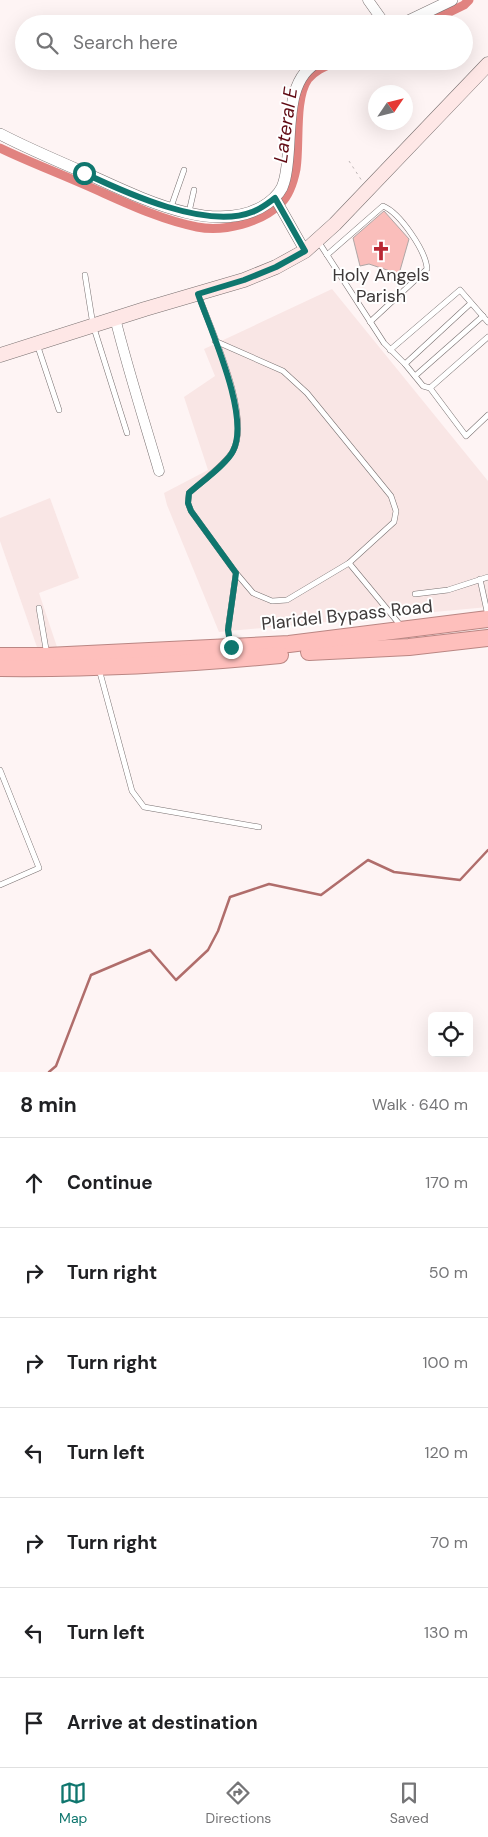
<!DOCTYPE html>
<meta charset="utf-8">
<style>
body{margin:0;font-family:"DM Sans",sans-serif;background:#f2f2f2;color:#202124}
.controls{position:absolute;right:15px;bottom:15px;display:grid;overflow:hidden;border-radius:8px;box-shadow:0 5px 20px #0002}
.controls button{width:45px;height:45px;display:grid;place-items:center;padding:0;border:0;border-bottom:1px solid #e0e0e0;background:#fff;color:#202124;font:25px sans-serif}
.compass{position:absolute;left:368px;top:85px;width:45px;height:45px;border-radius:50%;background:#fff;box-shadow:0 5px 20px #0002;rotate:55deg}
.stop{position:absolute;width:15px;height:15px;margin:-11px;border:4px solid #0f766e;border-radius:50%;background:#fff}
.stop.end{background:#0f766e;border-color:#fff;box-shadow:0 1px 5px #0008}
.list{margin:0;padding:0;list-style:none}
h2{display:flex;justify-content:space-between;align-items:center;height:65px;margin:0;padding:0 20px;font-size:21px}
h2 small{font-size:16px;font-weight:400;color:#757577}
.list li{display:grid;grid-template-columns:32px 1fr auto;gap:15px;align-items:center;box-sizing:border-box;height:90px;padding:0 20px;border-top:1px solid #e0e0e0}
.list b{display:block;font-size:19px;white-space:nowrap}
.list em{font-size:16px;font-style:normal;color:#757577}
.icon{flex:none;width:28px;height:28px;fill:none;stroke:currentColor;stroke-width:2;stroke-linecap:round;stroke-linejoin:round}
.map{position:relative;flex:none;width:488px;height:1072px;overflow:hidden}
.search{position:absolute;background:#fff;box-shadow:0 5px 20px #0002;left:15px;right:15px;top:15px;height:55px;display:flex;align-items:center;gap:12px;box-sizing:border-box;padding:0 18px;border-radius:28px;color:#757577;font-size:19px}
.sheet{height:695px;background:#fff}
nav{display:flex;justify-content:space-around;align-items:center;box-sizing:border-box;height:70px;border-top:1px solid #e0e0e0;background:#fff;font-size:14px;color:#757577}
nav a{display:grid;justify-items:center;gap:2px}
nav .on{color:#0f766e}
.map>svg:first-child{display:block}
</style>
<div class="map">
<svg width="488" height="1072" viewBox="0 0 488 1072">
<rect width="100%" height="100%" fill="#fef4f4"/>
<g fill="#f9e6e5">
<path d="M332,289l156,192v126l-269,25 -52,-127 -3,-12 44,-23 -24,-73 31,-21 -11,-27z"/>
<path d="M50,498l29,80 -40,15 19,57h-20l-38,-109v-23z"/>
</g>
<g fill="none" stroke-linecap="round" stroke-linejoin="round">
<path stroke="#b06d6b" stroke-width="2.5" d="M49,1072l7,-6 35,-91 59,-25 26,30 32,-30 10,-19 12,-34 39,-13 52,11 47,-35 26,12 66,8 28,-30"/>
<g stroke="#e18380" stroke-width="9">
<path d="M425,24l39,-19 5,-5"/>
<path d="M0,148c27,13 56,24 83,36 37,16 74,35 114,43 27,5 64,-4 84,-24 8,-8 13,-24 15,-34 4,-25 -2,-70 12,-90 7,-9 18,-13 29,-18"/>
</g>
</g>
<path fill="#fabebb" stroke="#aea6a5" d="M384,211l25,28 -10,35 -30,-10 -9,2 -7,-28z"/>
<g fill="none" stroke-linecap="round" stroke-linejoin="round">
<defs>
<g id="service">
<path d="M171,207l13,-37"/>
<path d="M189,212l5,-22"/>
<path d="M318,241l66,102 21,21 18,22 7,2 36,48 22,-21"/>
<path d="M327,255l56,-49c17,7 43,45 44,63l-57,53"/>
<path d="M85,275l8,50 34,108"/>
<path d="M198,294c13,36 54,122 35,157 -7,13 -33,32 -44,42l-1,10 3,8 45,62 17,20 19,8 15,-1 62,-37 52,63"/>
<path d="M215,341l68,30 24,22 84,103 5,15 -2,11 -45,41"/>
<path d="M37,344l22,66"/>
<path d="M390,350l70,-60 28,32"/>
<path d="M405,364l66,-61"/>
<path d="M415,376l68,-60"/>
<path d="M430,388l58,-51"/>
<path d="M480,579l8,37"/>
<path d="M415,594l33,-4 40,-13"/>
<path d="M39,608l8,47"/>
<path d="M230,644l-2,-15 8,-56"/>
<path d="M99,669l33,122 12,16 115,20"/>
<path d="M0,770l39,98 -39,17"/>
</g>
<g id="minor">
<path d="M368,0l17,24"/>
<path d="M275,198l30,53"/>
<path d="M115,318c13,52 29,102 44,153"/>
</g>
<g id="tertiary">
<path d="M402,24l50,-24"/>
<path d="M0,134c27,14 55,26 83,38 50,22 134,68 185,31 8,-6 14,-12 16,-21 11,-36 -5,-102 36,-121"/>
</g>
<path id="secondary" d="M0,355l145,-46 99,-29 32,-13 29,-16 30,-27 153,-160"/>
<g id="trunk">
<path d="M309,652l100,-5 79,-9"/>
<path d="M0,656h47l242,-12 199,-25"/>
<path d="M0,668c93,1 187,-4 280,-13"/>
</g>
</defs>
<use href="#service" stroke="#787070" stroke-width="6"/>
<use href="#minor" stroke="#787070" stroke-width="11"/>
<use href="#tertiary" stroke="#787070" stroke-width="12"/>
<use href="#secondary" stroke="#787070" stroke-width="15"/>
<use href="#trunk" stroke="#ba8683" stroke-width="18"/>
<path stroke="#bfb7b7" stroke-width="1" stroke-dasharray="2.5 4" stroke-linecap="butt" d="M349,161l13,20"/>
<use href="#service" stroke="#fff" stroke-width="5"/>
<use href="#minor" stroke="#fff" stroke-width="10"/>
<use href="#tertiary" stroke="#fff" stroke-width="11"/>
<use href="#secondary" stroke="#fee7e6" stroke-width="14"/>
<use href="#trunk" stroke="#febfbc" stroke-width="16"/>
</g>
<g fill="none" stroke-linecap="round" stroke-linejoin="round">
<path stroke="#0f766e" stroke-width="6" d="M84,173c42,20 123,57 168,39 9,-3 16,-9 23,-14l30,53 -29,16 -32,13 -46,14c12,35 53,123 35,157 -6,13 -33,32 -44,42l-1,10 3,8 45,62 -8,57 3,17"/>
</g>
<defs>
<symbol id="church-bare" viewBox="-9 -9 18 18"><path d="M-1.2-6h2.4v3.5h3.3v2.4h-3.3V6h-2.4V-.1h-3.3v-2.4h3.3Z" fill="#b92834" stroke="#fff" stroke-width="2.5" paint-order="stroke"/></symbol>
</defs>
<g fill-rule="evenodd">
<use href="#church-bare" x="367" y="237" width="28" height="28"/>
</g>
<g text-anchor="middle" stroke-width="4" stroke-linejoin="round" paint-order="stroke">
<g font-size="18" fill="#3d3939" stroke="#fff">
<text x="381" y="281">Holy Angels<tspan x="381" dy="21">Parish</tspan></text>
</g>
<g font-size="18" fill="#3d3939" stroke="#fff">
<text transform="translate(347 615) rotate(-6)" y="6">Plaridel Bypass Road</text>
</g>
<g font-size="19" font-style="italic" fill="#600a13" stroke="#fff">
<text transform="translate(285 125) rotate(-82)" y="7">Lateral E</text>
</g>
</g>
</svg>
<div class="controls">
<button><svg class="icon" aria-label="locate" viewBox="0 0 24 24"><circle cx="12" cy="12" r="6"/><path d="M12 2v4M12 18v4M2 12h4M18 12h4"/></svg></button>
</div>
<svg class="compass" viewBox="-18 -18 36 36"><path d="M0-13l5 13h-10z" fill="#e53935"/><path d="M0 13l5-13h-10z" fill="#757577"/></svg>
<div class="stop" style="left:84px;top:173px"></div>
<div class="stop end" style="left:231px;top:647px"></div>
<div class="search"><svg class="icon" aria-label="search" viewBox="0 0 24 24"><circle cx="10" cy="10" r="6"/><path d="M15 15l6 6"/></svg>Search here</div>
</div>
<section class="sheet">
<h2>8 min<small>Walk · 640 m</small></h2>
<ul class="list">
<li><svg class="icon" aria-label="ahead" viewBox="0 0 24 24"><path d="M12 20V5M6 11l6-6 6 6"/></svg><div><b>Continue</b></div><em>170 m</em></li>
<li><svg class="icon" aria-label="right" viewBox="0 0 24 24"><path d="M7 20v-9h11M14 6l5 5-5 5"/></svg><div><b>Turn right</b></div><em>50 m</em></li>
<li><svg class="icon" aria-label="right" viewBox="0 0 24 24"><path d="M7 20v-9h11M14 6l5 5-5 5"/></svg><div><b>Turn right</b></div><em>100 m</em></li>
<li><svg class="icon" aria-label="left" viewBox="0 0 24 24"><path d="M17 20v-9H6M10 6l-5 5 5 5"/></svg><div><b>Turn left</b></div><em>120 m</em></li>
<li><svg class="icon" aria-label="right" viewBox="0 0 24 24"><path d="M7 20v-9h11M14 6l5 5-5 5"/></svg><div><b>Turn right</b></div><em>70 m</em></li>
<li><svg class="icon" aria-label="left" viewBox="0 0 24 24"><path d="M17 20v-9H6M10 6l-5 5 5 5"/></svg><div><b>Turn left</b></div><em>130 m</em></li>
<li><svg class="icon" aria-label="arrive" viewBox="0 0 24 24"><path d="M6 21V4h12l-3 4 3 4H6"/></svg><div><b>Arrive at destination</b></div></li>
</ul>
</section>
<nav>
<a class="on"><svg class="icon" aria-label="map" viewBox="0 0 24 24"><path d="M3 6l6-2 6 2 6-2v14l-6 2-6-2-6 2zM9 4v14M15 6v14"/></svg>Map</a>
<a><svg class="icon" aria-label="directions" viewBox="0 0 24 24"><path d="M12 3l9 9-9 9-9-9zM9 14v-3h6M13 9l2 2-2 2"/></svg>Directions</a>
<a><svg class="icon" aria-label="saved" viewBox="0 0 24 24"><path d="M7 4h10v16l-5-4-5 4z"/></svg>Saved</a>
</nav>
